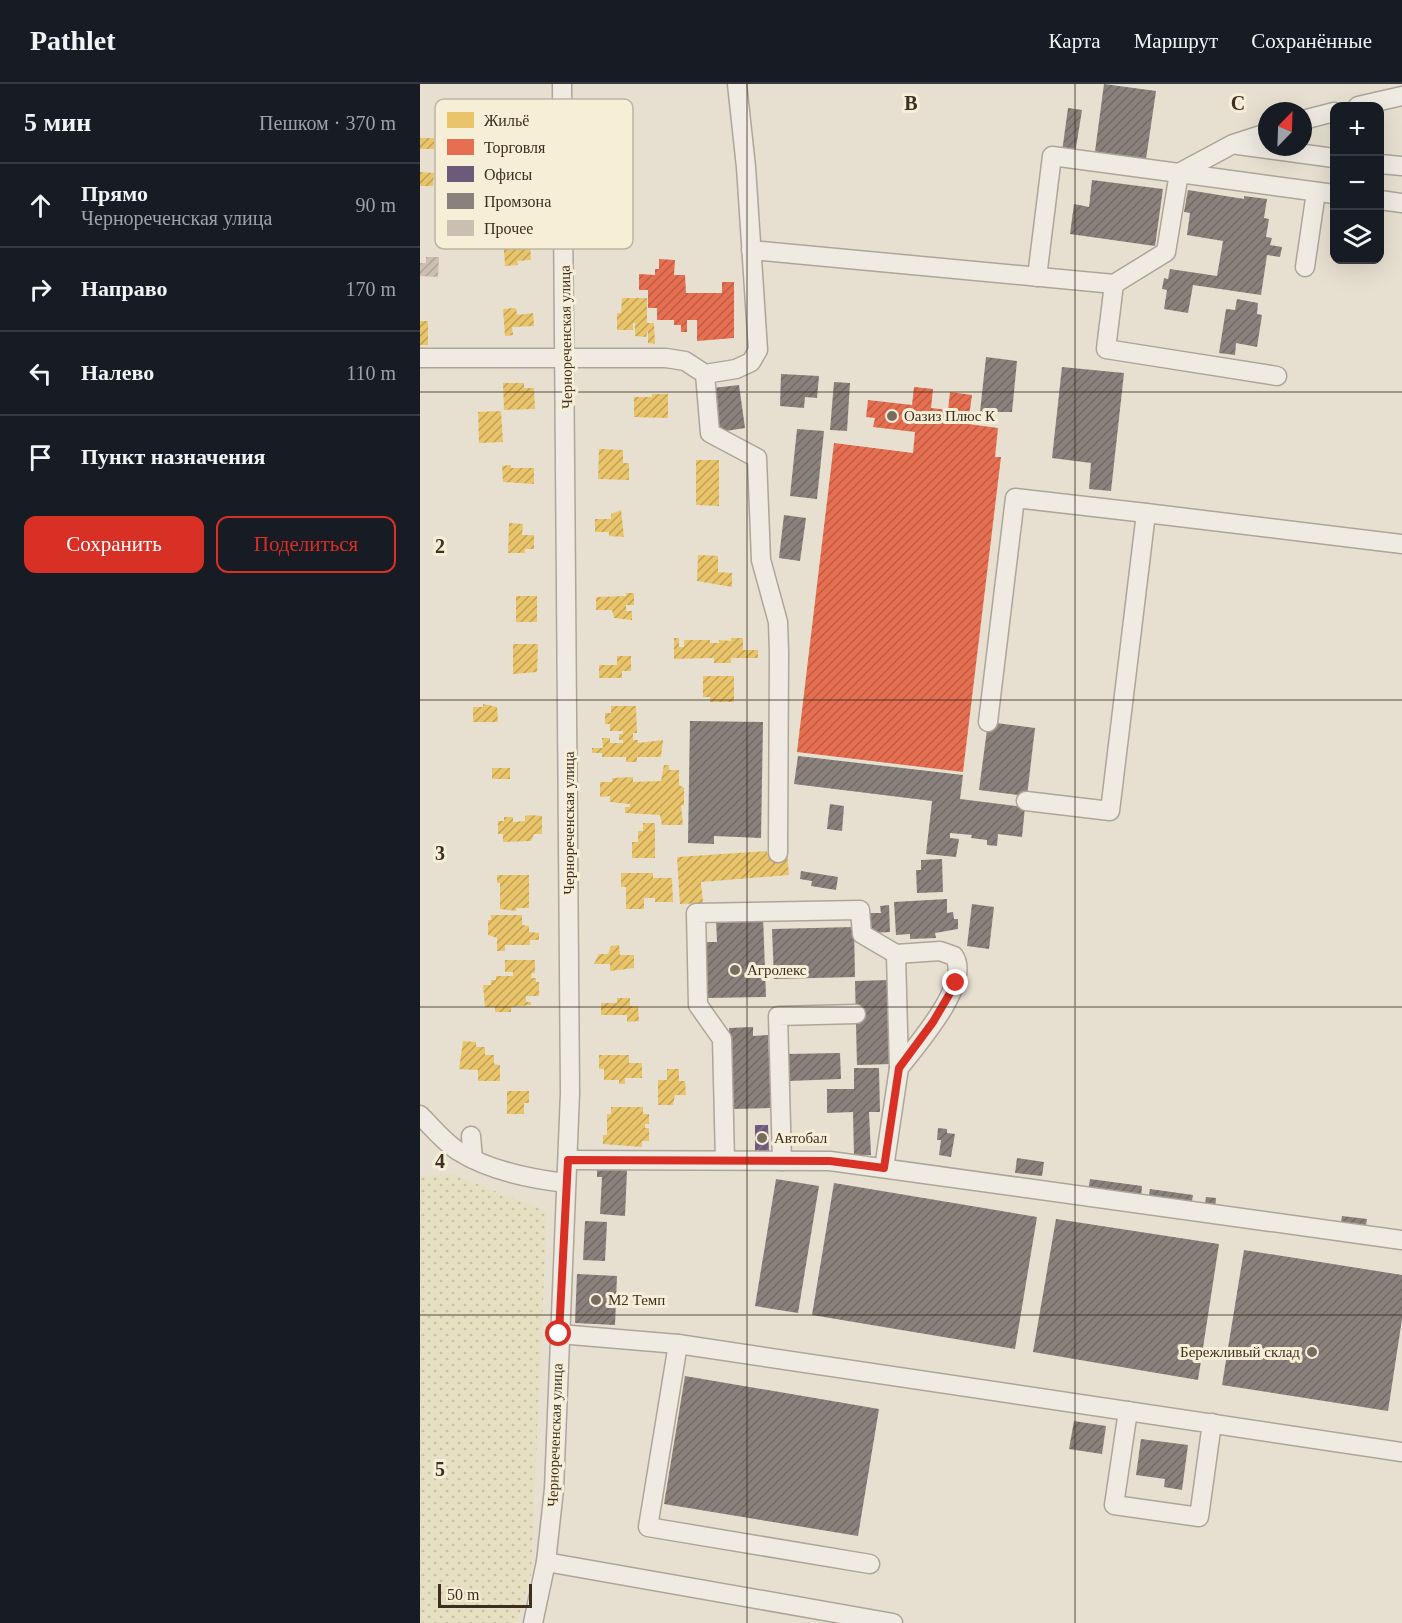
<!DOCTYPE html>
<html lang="ru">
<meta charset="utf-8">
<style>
body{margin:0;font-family:"Times New Roman",serif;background:#20242c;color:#f1f3f6}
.controls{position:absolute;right:18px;top:18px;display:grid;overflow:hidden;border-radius:12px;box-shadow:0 6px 24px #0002}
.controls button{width:54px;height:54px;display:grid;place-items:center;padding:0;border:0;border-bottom:2px solid #363941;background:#171b24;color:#f1f3f6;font:30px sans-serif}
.compass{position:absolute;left:838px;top:18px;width:54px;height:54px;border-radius:50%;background:#171b24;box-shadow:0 6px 24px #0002;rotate:23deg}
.scale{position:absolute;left:18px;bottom:15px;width:94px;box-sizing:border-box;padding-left:6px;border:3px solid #3d2e20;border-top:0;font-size:16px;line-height:21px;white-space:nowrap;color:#3d2e20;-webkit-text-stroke:4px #f7eed8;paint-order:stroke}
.stop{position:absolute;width:18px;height:18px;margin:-14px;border:4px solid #d93025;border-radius:50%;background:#fff}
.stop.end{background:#d93025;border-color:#fff;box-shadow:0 2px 6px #0008}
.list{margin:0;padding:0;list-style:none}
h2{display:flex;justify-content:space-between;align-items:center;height:78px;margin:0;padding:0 24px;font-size:26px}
h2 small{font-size:20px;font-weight:400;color:#9ea1a6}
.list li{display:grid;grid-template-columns:39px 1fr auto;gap:18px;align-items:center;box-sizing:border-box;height:84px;padding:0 24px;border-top:2px solid #363941}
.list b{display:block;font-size:22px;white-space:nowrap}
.list p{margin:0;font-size:20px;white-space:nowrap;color:#9ea1a6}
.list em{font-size:20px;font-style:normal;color:#9ea1a6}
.actions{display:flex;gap:12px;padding:18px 24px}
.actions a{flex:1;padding:14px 0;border:2px solid #d93025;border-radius:12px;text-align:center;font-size:21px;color:#d93025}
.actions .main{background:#d93025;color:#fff}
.icon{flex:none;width:33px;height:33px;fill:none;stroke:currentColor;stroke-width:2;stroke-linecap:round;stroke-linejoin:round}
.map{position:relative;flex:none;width:982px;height:1539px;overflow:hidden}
header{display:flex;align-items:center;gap:36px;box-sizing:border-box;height:84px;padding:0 30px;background:#171b24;border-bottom:2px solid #363941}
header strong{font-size:28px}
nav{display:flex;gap:33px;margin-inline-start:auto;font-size:21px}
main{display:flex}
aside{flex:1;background:#171b24}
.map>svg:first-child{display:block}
</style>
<header>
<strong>Pathlet</strong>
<nav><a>Карта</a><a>Маршрут</a><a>Сохранённые</a></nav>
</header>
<main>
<aside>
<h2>5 мин<small>Пешком · 370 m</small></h2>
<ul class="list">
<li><svg class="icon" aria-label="ahead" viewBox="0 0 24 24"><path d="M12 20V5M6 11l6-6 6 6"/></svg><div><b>Прямо</b><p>Чернореченская улица</p></div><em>90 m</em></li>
<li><svg class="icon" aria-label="right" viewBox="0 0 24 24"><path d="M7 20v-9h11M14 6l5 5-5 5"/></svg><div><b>Направо</b></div><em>170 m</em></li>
<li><svg class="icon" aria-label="left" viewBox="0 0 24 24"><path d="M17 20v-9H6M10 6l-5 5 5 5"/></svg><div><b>Налево</b></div><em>110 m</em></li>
<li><svg class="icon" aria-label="arrive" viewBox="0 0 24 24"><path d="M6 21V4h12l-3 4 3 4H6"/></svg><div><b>Пункт назначения</b></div></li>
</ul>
<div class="actions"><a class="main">Сохранить</a><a>Поделиться</a></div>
</aside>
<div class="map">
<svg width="982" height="1539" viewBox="0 0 982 1539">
<defs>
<pattern id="farmland-dots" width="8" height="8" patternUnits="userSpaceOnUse" patternTransform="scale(1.5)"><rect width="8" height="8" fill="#e6dfc2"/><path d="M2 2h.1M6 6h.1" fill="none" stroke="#c6c0a6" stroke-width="1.8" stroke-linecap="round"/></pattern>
<pattern id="homes-hatch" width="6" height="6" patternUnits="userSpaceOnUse" patternTransform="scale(1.5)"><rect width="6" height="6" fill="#e9c46a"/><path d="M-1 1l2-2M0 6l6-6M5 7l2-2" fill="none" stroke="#bea057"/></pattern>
<pattern id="shops-hatch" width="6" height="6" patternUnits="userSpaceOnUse" patternTransform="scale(1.5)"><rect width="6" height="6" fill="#e76f51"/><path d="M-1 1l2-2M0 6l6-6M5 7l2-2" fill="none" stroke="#bc5c43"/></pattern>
<pattern id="offices-hatch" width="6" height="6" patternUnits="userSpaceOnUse" patternTransform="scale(1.5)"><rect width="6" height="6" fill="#6d597a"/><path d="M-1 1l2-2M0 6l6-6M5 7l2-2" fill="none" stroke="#83738a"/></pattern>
<pattern id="industry-hatch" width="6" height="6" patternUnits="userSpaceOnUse" patternTransform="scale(1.5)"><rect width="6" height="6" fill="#8a817c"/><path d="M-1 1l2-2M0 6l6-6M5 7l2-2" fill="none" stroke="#726a65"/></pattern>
<pattern id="building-hatch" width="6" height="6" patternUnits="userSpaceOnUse" patternTransform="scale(1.5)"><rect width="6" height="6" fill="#cbbfb2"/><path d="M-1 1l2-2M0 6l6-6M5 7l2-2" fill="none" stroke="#afa499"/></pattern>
</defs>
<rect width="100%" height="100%" fill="#e7e0d1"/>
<path fill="url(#farmland-dots)" d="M29,1089l98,38 -16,363 -14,49h-97v-446z"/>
<g fill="url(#homes-hatch)">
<rect x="0" y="54" width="14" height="11"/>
<path d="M0,88l14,1 -1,13h-13z"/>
<path d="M97,152l1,6h12l1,18 -14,1 1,4 -13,1 -2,-29z"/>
<path d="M202,214h25v25h7l1,21 -7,-1v-13l-2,7 -11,-1v-13h-2v7h-16v-17h4z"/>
<path d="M96,224l1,7 16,-2 1,13 -22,1 1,8 -8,1 -2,-27z"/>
<rect x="0" y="237" width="8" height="24"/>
<path d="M83,299h21v5h10l1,21 -31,1z"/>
<path d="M232,310h16v24l-34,-1v-20h18z"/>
<path d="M81,327l2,31 -24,1 -1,-31z"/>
<path d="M179,365l24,1v13h6v17l-31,-1z"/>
<path d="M276,376h23v46l-23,-1z"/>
<path d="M91,381v3h23v16l-31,-2 -1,-16z"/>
<path d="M201,426l3,27 -15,-1v-4h-14v-13h16v-5z"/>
<path d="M89,439l14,1 -1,11h12v14h-9v4h-17z"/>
<path d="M278,471l20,1v16l14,1v14l-35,-6z"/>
<path d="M206,509h8v12h-8v6h6v9l-18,-2 -2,-8h-16v-13l30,-1z"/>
<rect x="96" y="512" width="21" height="26"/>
<path d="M254,554h5v9h5v-7h26v3h9v-3l12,1v-3h12v12h15v8h-27v5h-17v-5l-40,1z"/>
<path d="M93,560h25l-1,28 -24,2z"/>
<path d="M197,572h14v15h-9v7h-23v-13h18z"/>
<path d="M283,592h31v26h-24v-5h-7z"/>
<path d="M63,620l14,3 1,15h-25v-15h10z"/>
<path d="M191,622h25l1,27h-4v7h5v3l25,-3 -2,17h-24v5h-11v-5h-24v-4h-10v-5h11l-1,-10h8v5h13v-3h-4v-6h4v-3h-13v-7h-5v-11h6z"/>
<path d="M244,681h5v5h10v15l5,3v17l-3,1 2,19h-21l-2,-10 -35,-2v-6h5v-3l-20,-2v-6l-10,1v-15h12v-4l21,-1v5l28,-1z"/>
<rect x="72" y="684" width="18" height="11"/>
<path d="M110,731l12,1v18h-8l-3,7 -28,1v-8h-5v-13h6v-4h9v5l12,-1v-5z"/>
<path d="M223,739h12v35h-23v-16h6v-11h5z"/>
<path d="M347,767v3l20,-2 2,23 -88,7 2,21 -23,1 -3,-47z"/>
<path d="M201,789h32v5h19l1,24h-18v-4h-11v11h-18v-22h-5z"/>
<path d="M77,791h32v33h-13v3l-16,-2v-26h-3z"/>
<path d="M71,831h31v10l7,1v6l10,1v7h-9v5h-25v6h-8v-13l-9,-3v-15h3z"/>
<path d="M199,861l1,10h14v13l-24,3v-7h-16l5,-10h9l3,-8z"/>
<path d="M85,876h30v13h-3l-1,5h5v4h3v14h-13v6h5v3l-20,2v5h-16v-5h-10l-2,-22h8v-5h5v-4h17v-4h-8z"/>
<path d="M197,914h13v8h8l1,15 -12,1v-7h-26v-12h16z"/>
<path d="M43,957l13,1v5h9v8h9v9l6,1v16h-22v-11l-19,-1z"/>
<path d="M179,971h30v8h13v15h-17v6h-6v-4h-15v-11h-5z"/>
<path d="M247,985h12v12h6l1,14h-11l-2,10h-15v-25h9z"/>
<path d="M87,1007h22v12h-5v11h-17z"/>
<path d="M191,1023h32v7h6v10h-4v4h4v13h-7v6l-39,-3v-9h4v-21h4z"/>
</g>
<g fill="url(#shops-hatch)">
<path d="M239,175l16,1 -1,15h11l1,18h36v-11h12v56l-37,3v-21h-10v12h-6v-7h-7v-5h-17v-12h-9v-18h-9v-16l16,1v-6h4z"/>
<path d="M494,303l19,2 -2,19 17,2 2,-18 22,3 -4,29 30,4 -3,29h6l-38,315 -166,-20 37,-309 79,10 2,-21 -42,-5 2,-9 -9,-1 2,-17 44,5z"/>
</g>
<path fill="url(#offices-hatch)" d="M335,1041h13l1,27h-14z"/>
<g fill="url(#industry-hatch)">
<path d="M684,0l52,7 -11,75 -51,-7z"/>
<path d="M648,24l14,2 -7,44 -13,-2z"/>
<path d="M672,96l71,9 -8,57 -85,-12 4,-30 15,3z"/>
<path d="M768,106l56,9v-3l23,3 -3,19 5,1 -3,18 6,1 -2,7 12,2 -2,10 -13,-2 -6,40 -68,-10 -5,28 -24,-4 3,-19 -5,-1 2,-11 4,1 2,-10 47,7 6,-35 -36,-6 3,-22 -6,-1z"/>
<path d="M817,215l21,4 -1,11 5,1 -5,32 -21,-4 -1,12 -16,-2 7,-44 9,1z"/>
<path d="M566,273l31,4 -5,51h-32z"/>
<path d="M642,283l62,6 -13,118 -22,-2 2,-26 -39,-5z"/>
<path d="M361,290l38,2 -2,22 -12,-1 -1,11 -24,-2z"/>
<path d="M414,298l16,1 -3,48 -17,-1z"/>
<path d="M319,301l6,43 -26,4 -6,-44z"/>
<path d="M377,345l27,2 -7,68 -27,-3z"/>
<path d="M364,431l22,3 -6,43 -21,-3z"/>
<path d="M270,637l73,1 -2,116 -47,-2v8l-26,-1z"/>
<path d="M568,638l47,6 -8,68 -48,-6z"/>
<path d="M378,672l165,19 -3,24 65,8 -3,30 -24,-3 -1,12 -10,-1v-5l-16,-2 1,-3 -22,-2v5l9,1 -3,18 -30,-3 6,-53 -138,-17z"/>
<path d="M410,720l14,2 -2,25 -15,-2z"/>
<path d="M522,775l1,33 -26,1 -1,-23h5v-10z"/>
<path d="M381,787l37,6 -2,13 -25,-4 1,-5 -12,-2z"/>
<path d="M527,815v14l6,-1 1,7h4v10l-23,4 1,5 -26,1v-5l-14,1 -2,-33z"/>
<path d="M552,820l22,3 -5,42 -22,-3z"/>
<path d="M469,821l1,27 -19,1 -1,-20h11l-1,-7z"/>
<path d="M343,832l3,81 -59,1 -2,-56h12l-1,-24z"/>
<path d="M434,843l1,50 -81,2 -2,-50z"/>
<path d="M470,896l2,84 -35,1 -2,-84z"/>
<path d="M333,943v9l15,-1 3,73 -39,1 -3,-81z"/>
<path d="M420,969l1,26 -53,2 -1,-27z"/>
<path d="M434,984h25l1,44h-11l2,43h-17l-1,-43 -26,1v-24h27z"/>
<path d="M518,1044l9,1v4l8,1 -4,23 -12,-2 2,-15h-4z"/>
<path d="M597,1074l27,4 -2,14 -27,-3z"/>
<path d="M177,1082l7,3 23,1 -2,46 -25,-2 2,-37h-5z"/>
<path d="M356,1095l43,7 -21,127 -43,-7z"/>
<path d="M670,1095l52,7 -1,12 -53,-7z"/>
<path d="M414,1099l203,34 -22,132 -203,-34z"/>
<path d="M730,1105l43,6 -2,12 -43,-7z"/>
<path d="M786,1113l10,1 -1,12 -11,-1z"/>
<path d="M922,1132l25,3 -2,12 -25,-3z"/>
<path d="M636,1135l163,25 -21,136 -165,-28z"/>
<path d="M165,1137l22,1 -2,39 -22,-1z"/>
<path d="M824,1166l158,25v44l-14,92 -166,-26z"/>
<path d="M157,1190l40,2 -2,49 -40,-2z"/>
<path d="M265,1292l194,33 -21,127 -194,-32z"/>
<path d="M654,1337l32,5 -4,28 -33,-5z"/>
<path d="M721,1355l47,6 -6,45 -18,-3 1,-8 -29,-4z"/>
</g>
<path fill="url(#building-hatch)" d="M6,173h13l-1,20 -18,-1v-13h6z"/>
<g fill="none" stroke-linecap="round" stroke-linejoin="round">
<defs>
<g id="minor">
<path d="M938,22l44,-10"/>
<path d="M883,36l31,-8"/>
<path d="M818,61l96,13"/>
<path d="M960,80l22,2"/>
<path d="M960,116l22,3"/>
<path d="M331,166l363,34 52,-32 13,-79 155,21"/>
<path d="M885,183l11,-75"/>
<path d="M617,193l15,-121 127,17 54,-29 34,-11"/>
<path d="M694,200l-8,65 171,27"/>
<path d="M0,274h246l19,3 20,13 31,-5 15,-7 7,-12 -12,-183 -9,-83"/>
<path d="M285,290l5,59 47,25 4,102 17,62 1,30 -1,201"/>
<path d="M568,638l27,-224 131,15"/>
<path d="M606,717l84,10 36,-298 256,31"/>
<path d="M476,870l44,-3 14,5c18,27 -38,90 -55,112"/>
<path d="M0,1031c12,12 23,26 38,36 30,19 73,28 108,32"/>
<path d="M51,1052l2,23"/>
<path d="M148,1076l262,1 572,79"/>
<path d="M305,1076l-3,-121 -24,-34 -2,-92 164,-3 2,24 34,20 3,114 -15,100"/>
<path d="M362,1077l-4,-145 78,-2"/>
<path d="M139,1250l119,10 724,108"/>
<path d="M258,1260l-30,183 222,37"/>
<path d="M708,1327l-14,94 85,12 13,-94"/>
<path d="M126,1478l347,61"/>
<path d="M113,1539l13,-61 8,-73 16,-396 -8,-1009"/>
</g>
</defs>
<use href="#minor" stroke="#ada599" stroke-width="21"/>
<use href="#minor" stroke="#efebe3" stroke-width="18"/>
</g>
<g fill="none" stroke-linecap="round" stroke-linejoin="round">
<path stroke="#d93025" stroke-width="8" d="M139,1250l9,-174 262,1 54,7 15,-100 34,-46 23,-39"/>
</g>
<path fill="none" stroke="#3d2e20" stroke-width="1.5" stroke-opacity="0.55" d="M327,0v1539M655,0v1539M0,308h982M0,616h982M0,923h982M0,1231h982"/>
<g fill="#786c5e" stroke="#f7eed8" stroke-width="2">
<circle cx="472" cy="332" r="6"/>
<circle cx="315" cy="886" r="6"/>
<circle cx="342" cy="1054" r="6"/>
<circle cx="176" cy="1216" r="6"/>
<circle cx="892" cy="1268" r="6"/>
</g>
<g text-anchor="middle" stroke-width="6" stroke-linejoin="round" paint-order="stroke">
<g font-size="15" fill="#3d2e20" stroke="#f7eed8">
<text transform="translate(146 253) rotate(-91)" y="5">Чернореченская улица</text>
<text transform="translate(149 739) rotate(-90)" y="5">Чернореченская улица</text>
<text transform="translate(135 1351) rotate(-88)" y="5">Чернореченская улица</text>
</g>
<g font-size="15" fill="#3d2e20" stroke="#f7eed8" text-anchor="start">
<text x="484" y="337">Оазиз Плюс К</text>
<text x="327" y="891">Агролекс</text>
<text x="354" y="1059">Автобал</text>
<text x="188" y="1221">М2 Темп</text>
<text x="880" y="1273" text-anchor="end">Бережливый склад</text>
</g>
</g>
<rect x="15" y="15" width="198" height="150" rx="9" fill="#f7eed8" stroke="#bfb4a1" stroke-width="1.5"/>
<rect x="27" y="28" width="27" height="16" fill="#e9c46a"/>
<rect x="27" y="55" width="27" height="16" fill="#e76f51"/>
<rect x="27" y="82" width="27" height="16" fill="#6d597a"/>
<rect x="27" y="109" width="27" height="16" fill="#8a817c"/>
<rect x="27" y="136" width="27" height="16" fill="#cbbfb2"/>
<g font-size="16" fill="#3d2e20">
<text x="64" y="42">Жильё</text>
<text x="64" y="69">Торговля</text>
<text x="64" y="96">Офисы</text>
<text x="64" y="123">Промзона</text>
<text x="64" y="150">Прочее</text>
</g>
<g font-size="20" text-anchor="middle" font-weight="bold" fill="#3d2e20" stroke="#f7eed8" stroke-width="6" stroke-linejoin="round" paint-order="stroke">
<text x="491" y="26">B</text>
<text x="818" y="26">C</text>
<text x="20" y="469">2</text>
<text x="20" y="776">3</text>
<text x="20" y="1084">4</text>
<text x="20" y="1392">5</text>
</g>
</svg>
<div class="controls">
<button>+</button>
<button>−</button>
<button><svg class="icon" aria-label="layers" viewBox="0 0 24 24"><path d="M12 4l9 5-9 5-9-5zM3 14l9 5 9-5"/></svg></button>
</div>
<svg class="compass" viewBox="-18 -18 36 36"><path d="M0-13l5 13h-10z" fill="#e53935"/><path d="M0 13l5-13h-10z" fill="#9ea1a6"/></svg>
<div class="scale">50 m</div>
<div class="stop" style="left:139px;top:1250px"></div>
<div class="stop end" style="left:536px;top:899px"></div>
</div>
</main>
